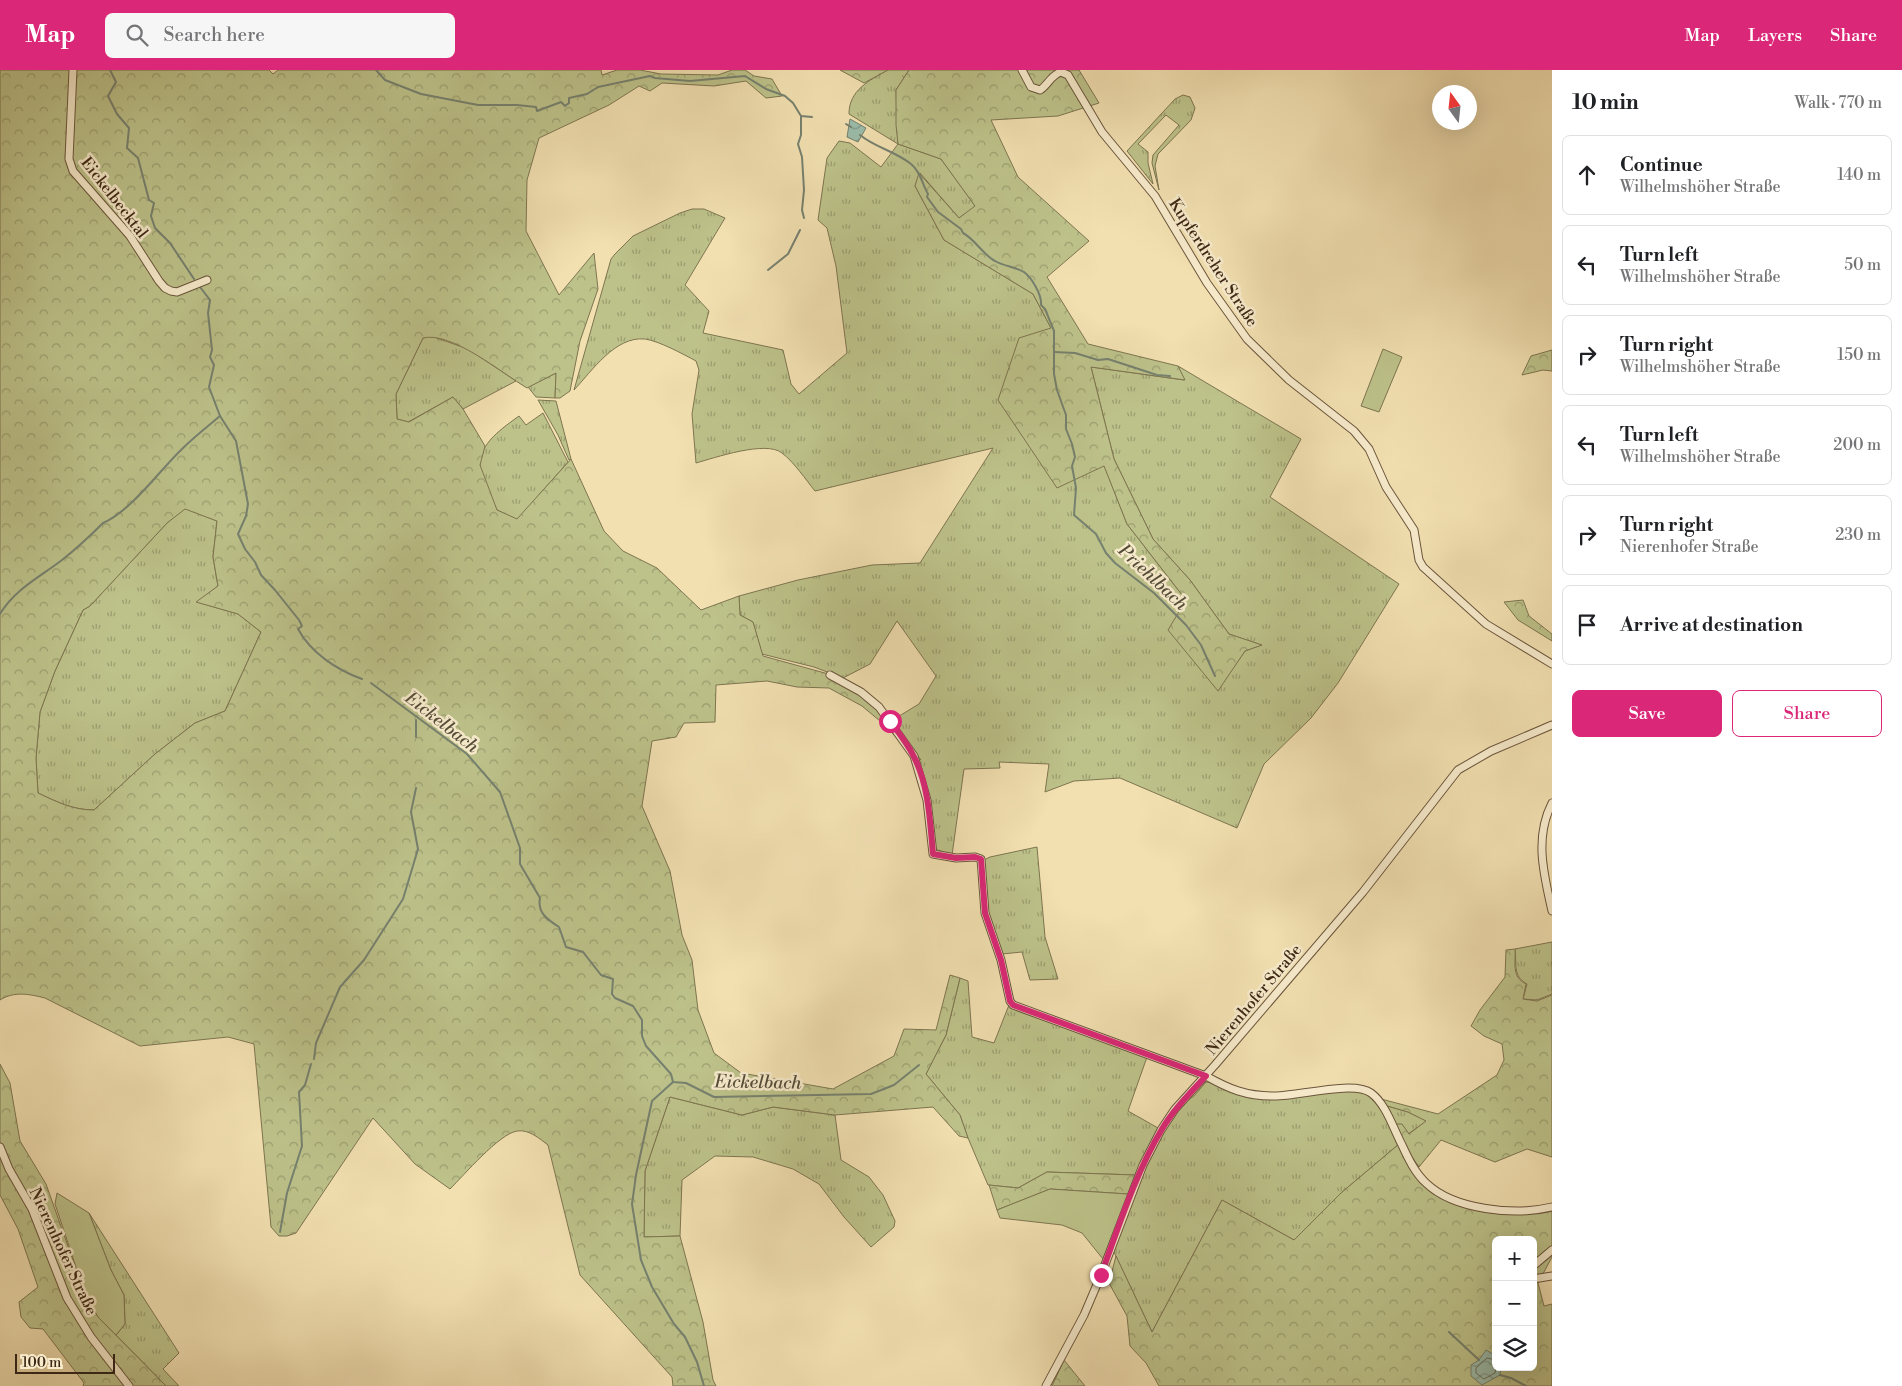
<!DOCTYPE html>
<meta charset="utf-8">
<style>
body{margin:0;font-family:"Libre Bodoni",serif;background:#f6f6f6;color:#202124}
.controls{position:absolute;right:15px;bottom:15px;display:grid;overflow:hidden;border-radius:8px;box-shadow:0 5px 20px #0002}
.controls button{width:45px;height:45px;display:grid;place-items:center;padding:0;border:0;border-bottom:1px solid #e0e0e0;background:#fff;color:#202124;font:25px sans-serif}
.compass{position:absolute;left:1432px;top:15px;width:45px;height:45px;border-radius:50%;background:#fff;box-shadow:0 5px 20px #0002;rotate:345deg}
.scale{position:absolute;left:15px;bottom:12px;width:100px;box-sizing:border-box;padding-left:5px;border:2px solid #3e2815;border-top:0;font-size:14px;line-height:18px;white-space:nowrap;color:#3e2815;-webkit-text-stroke:4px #f7ebcc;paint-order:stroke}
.stop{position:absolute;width:15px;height:15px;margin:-11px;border:4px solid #db2777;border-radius:50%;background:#fff}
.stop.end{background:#db2777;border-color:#fff;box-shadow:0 1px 5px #0008}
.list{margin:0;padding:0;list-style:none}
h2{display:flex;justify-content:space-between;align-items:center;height:65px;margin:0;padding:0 20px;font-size:21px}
h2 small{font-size:16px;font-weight:400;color:#757577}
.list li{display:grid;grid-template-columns:32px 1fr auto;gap:15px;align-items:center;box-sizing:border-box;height:80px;margin:0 10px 10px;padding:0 10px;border:1px solid #e0e0e0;border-radius:8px}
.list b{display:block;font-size:19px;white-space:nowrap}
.list p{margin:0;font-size:16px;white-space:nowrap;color:#757577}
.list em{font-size:16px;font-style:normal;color:#757577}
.actions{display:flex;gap:10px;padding:15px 20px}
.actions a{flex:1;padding:11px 0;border:1px solid #db2777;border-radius:8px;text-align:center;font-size:18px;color:#db2777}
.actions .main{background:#db2777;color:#fff}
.icon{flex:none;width:28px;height:28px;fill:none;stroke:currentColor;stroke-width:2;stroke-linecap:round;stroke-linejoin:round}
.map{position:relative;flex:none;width:1552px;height:1316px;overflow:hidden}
header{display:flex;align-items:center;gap:30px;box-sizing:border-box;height:70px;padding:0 25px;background:#db2777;color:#fff}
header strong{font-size:24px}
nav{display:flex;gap:28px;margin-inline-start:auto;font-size:18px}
.search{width:350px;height:45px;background:#f6f6f6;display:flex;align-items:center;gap:12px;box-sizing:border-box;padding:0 18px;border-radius:8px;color:#757577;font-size:19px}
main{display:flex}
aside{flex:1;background:#fff}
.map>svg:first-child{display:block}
</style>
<header>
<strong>Map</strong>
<div class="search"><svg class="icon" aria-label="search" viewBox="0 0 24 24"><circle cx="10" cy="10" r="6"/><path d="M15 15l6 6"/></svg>Search here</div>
<nav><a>Map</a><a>Layers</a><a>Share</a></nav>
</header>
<main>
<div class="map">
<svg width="1552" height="1316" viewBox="0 0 1552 1316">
<defs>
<pattern id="grass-tufts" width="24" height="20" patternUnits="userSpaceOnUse" patternTransform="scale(1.25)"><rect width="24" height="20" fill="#bdc28a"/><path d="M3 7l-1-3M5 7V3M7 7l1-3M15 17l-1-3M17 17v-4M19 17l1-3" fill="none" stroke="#9b9e70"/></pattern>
<pattern id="forest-crowns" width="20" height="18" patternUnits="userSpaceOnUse" patternTransform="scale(1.25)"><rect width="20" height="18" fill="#bdc28a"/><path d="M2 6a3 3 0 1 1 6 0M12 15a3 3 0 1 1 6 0" fill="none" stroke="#9b9e70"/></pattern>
<pattern id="water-waves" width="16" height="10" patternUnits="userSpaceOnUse" patternTransform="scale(1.25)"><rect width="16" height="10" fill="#9bbdab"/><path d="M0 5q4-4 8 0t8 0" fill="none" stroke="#809a8a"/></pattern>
</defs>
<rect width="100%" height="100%" fill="#f2e0b1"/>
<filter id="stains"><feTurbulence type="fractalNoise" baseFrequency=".004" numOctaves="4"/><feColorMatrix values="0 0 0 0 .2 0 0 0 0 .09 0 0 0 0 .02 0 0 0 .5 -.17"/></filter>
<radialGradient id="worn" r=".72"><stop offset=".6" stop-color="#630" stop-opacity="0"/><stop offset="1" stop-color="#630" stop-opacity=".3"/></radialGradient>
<g fill="url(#grass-tufts)" stroke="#7e7550">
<path d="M887,0h22l-13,20 2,54 43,15 35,48 -17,11 -39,-45 -5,13 29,54 89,54 18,34 76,196 59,76 32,90 27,-39 16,-6 -32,-11 -39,-54 -37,-41 -39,-80 -23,-92 93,13 -6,-14 123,73 -31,58 129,87 -61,99 -27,35 -47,46 -27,64 -117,-50 -46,3 -29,11 4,-28 -50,-2 1,6 -36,1 -12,86 -17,-6 -9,-67 -10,-26 -25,-35 28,-17 17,-28 -39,-55 -27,43 -27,14 -29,-11 -52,-13 -9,-32 -13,-7 -1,-19 59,-16 74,-15 48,-2 73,-115 -178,43c-9,-11 -21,-29 -33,-38 -16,-13 -68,5 -86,10l-4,-49 7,-44 -3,-9c-13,-7 -37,-20 -51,-22 -30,-3 -53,32 -71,51l37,-131 4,-5 18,-18 47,-23 12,-4h12l21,9 -40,67 24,26 -6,22 80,17 8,34 8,10 48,-41 -11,-87 -9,-38 -9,-8 9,-62 12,-17 11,2 31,24 17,-23 -49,-30c0,-24 20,-33 38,-44z"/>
<path d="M1183,25l7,2 5,11 -4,12 -33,34 -3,12 4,24 -7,-27 1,-8 26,-30 -13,-10 -28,29 10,8v11l5,21 -26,-33 48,-52z"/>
<path d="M431,266l37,13 48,32 -53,28 -10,-12 -45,25 -11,-3 -1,-25 27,-56z"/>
<path d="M556,303l-1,25 -19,-1 -8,-10z"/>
<path d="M538,330l18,1 15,58 -2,1 -11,-25z"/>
<path d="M543,343l25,49 -51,58 -20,-10c-5,-11 -16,-33 -17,-44 -2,-22 24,-39 39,-50l7,9z"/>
<path d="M185,438l32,13 -4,36 5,29 -21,16 41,12 23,18 -36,79 -30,12 -40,31 -61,56c-21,0 -37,-8 -56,-17l-2,-35 4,-46 15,-41 28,-61 7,-4 77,-83z"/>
<path d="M1037,777l8,90 13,42 -28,1 -8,-28 -20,2 -14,-43 -4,-51 6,-3z"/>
<path d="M1552,872v52l-15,6 -14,-1 4,-15c-15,-8 -10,-21 -12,-35z"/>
<path d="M960,908l8,3 4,56 22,6 15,-38 9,6 129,46 -19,54 30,17 -23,47 -88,-3 -29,16 -30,-3 -20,-47 -8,-23 -34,-41 20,-39z"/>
<path d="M1206,1012l7,1 17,9 20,6 24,1 41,-6 46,-3 23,15 24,7 19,9 -19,13 -9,10 -58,49 -47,47 -72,-40 -70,132 -39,-82 32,-82 14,-29 23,-35 12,-8z"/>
<path d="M670,1027l72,18 31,-8 62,8 6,45 28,17 14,18 12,26 -1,6 -23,20 -27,-30 -25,-33 -26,-15 -40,-12 -38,-1 -33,24 -2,56 -36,1 1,-66z"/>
<path d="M89,1143l90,140 -16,16 16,17h-13l-50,-51 9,-11 -1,-29 -13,-25z"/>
</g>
<g fill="url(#forest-crowns)" stroke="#7e7550" fill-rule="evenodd">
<path d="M0,0h269l4,4 5,-4h323l1,5 15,-5h23l21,4 57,1 14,-5h13l9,6 18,3 10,17 -16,2 -20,-17 -32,5 -52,-3 -12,8 -11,-5 -30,19 -70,33 -12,42 -1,51 33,64 35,-42 4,36 -18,52 -10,50 -10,7h-5l1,-25 -29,15c-25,-15 -76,-57 -104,-50l-27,56 1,25 12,3 44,-25 10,12 22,37 -5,19 17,45 20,9 54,-60 33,72 19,20 34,17 44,42 38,-14 1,19 13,7 10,34 80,22 20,12 28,31 30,39 -13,-9 -22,-25 -24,-20 -33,-18 -32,-1 -30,-6 -51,4 -1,37 -31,1 -8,14 -24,4 -10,65 28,65 12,64 10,25 6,50 16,43 27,20 92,16 61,-33 10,-27 32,1 14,-55 10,3 -14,57 -20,39 34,41 8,23 -9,-2 -26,-29 -98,8 -62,-8 -31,8 -72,-18 -25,74 -1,66 36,-1 23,86 10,58 3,6h-43l-1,-9 -92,-102 -32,-130c-8,-6 -19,-16 -31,-14 -18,3 -53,44 -67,58l-35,-25 -42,-46 -77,115 -9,3h-8l-8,-9 -17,-183 -26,-7 -88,9 -95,-48c-16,-4 -31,-7 -45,2zM185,439l32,12 -4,36 5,29 -22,16 42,12 23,18 -36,79 -30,12 -40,31 -61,56c-21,0 -37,-8 -56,-17l-2,-35 4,-46 15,-41 28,-61 7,-4 77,-83z"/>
<path d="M840,0h48l-24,13z"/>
<path d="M909,0h170l20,33 -41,13 -67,4 27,57 71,64 -42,36 41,67 90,22 7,14 -94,-13 23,92 39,80 37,41 39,54 33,11 -17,6 -27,40 -50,-61 18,-30 -59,-76 -23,-58 -47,22 -59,-88 21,-62 32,-10 -18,-34 -89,-54 -29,-54 4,-13 40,45 16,-12 -34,-47 -43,-15 -2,-19v-35z"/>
<path d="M1552,280v21l-9,-1 -21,5 9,-19z"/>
<path d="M1523,530l6,16 23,18v7l-34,-21 -14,-18z"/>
<path d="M1515,879c1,13 -4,28 11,35l-3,15 14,2 15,-6v162l-25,-8 -32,13 -54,-22 -22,27 -16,-23 -10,-20h9l7,10 17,-13 -18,-9 -24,-7 -3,-6 57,15 59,-39 7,-15 -2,-16 -18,-8 -13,-10 9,-16 25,-33 1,-27z"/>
<path d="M0,994l10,19 10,58 26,43 38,107 14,26 68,69h-83l1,-3 -41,-54 -13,-1 -9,-11 -2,-15 19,-15 -20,-58 -18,-34z"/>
<path d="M1399,1074c7,14 13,29 24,40 27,29 92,36 129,26v47l-14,26 6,23 8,-2v82h-393l-13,-23 -16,-17 -3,-30 -18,-33 7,-27 36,76 70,-132 72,40 47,-47zM1496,1170h37v127h-37z"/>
<path d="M1047,1102l88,3 -7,19 -78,-5 -53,21 -8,-25 29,3z"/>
<path d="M1064,1290l21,26h-33z"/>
</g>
<g fill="#bdc28a" stroke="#7e7550">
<path d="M1383,279l19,8 -23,55 -18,-6z"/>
<path d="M1050,1119l78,5 -25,65 -21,-26 -20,-8 -62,-7 -3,-8z"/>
<path d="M57,1123l32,20 22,57 13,25 1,29 -9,11 -18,-18 -14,-26 -29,-87z"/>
</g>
<g fill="url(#water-waves)" stroke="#76816f">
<path d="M850,49l16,9 -8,14 -11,-5z"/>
<path d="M1486,1280l10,6v11h5l-1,8 -18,10 -11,-9v-11l8,-5z"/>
</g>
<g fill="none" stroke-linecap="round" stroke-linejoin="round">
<path stroke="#6c7260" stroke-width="1" d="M1496,1290l-9,-2 -11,10v5l8,6 11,-6 1,-6"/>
<g stroke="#76816f" stroke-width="2">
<path d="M110,0l6,12 -8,14 9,18 12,14 -2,20 11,10 11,42 5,3 -3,13 4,12 15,15 24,36"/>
<path d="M376,0l9,10 36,14 57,11h39l19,2 1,4 24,-9 4,4 4,-3v-5l18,-4 11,-7 52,-11 5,2 35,3 55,-5 21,13 19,7 8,7 8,13 11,1"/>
<path d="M801,46v19l-3,9 4,13 2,33 -2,20 2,8"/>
<path d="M846,54l5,3"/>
<path d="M860,65c16,13 35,16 51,29 10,8 11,20 17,30l-1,3 11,15 23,17 2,4c13,7 19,21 32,28 8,5 21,6 29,11 8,6 18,23 17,33l4,4 9,22v43l3,16 9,25v14l6,15 3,13 -3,9 4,22 -2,27 22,19 10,19 9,10 39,30 32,32 15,20 14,31"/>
<path d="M768,200l20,-16 12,-24"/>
<path d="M200,217l10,13 -2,13 4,37 -2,7 4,8 -5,22 11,29 16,25 12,63 -2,12 -8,18 7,15 10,13 6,13 14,15 24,30 3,6 -4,3c13,24 39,41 64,50"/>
<path d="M1054,282l21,1 23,7 10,-1 49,16 13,1"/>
<path d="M0,544c15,-25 40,-37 62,-54 14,-11 28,-24 41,-37 28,-12 56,-52 79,-74 12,-12 25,-22 38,-33"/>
<path d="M371,613l96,71 33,38 20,56v16l20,34c-3,15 8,22 19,29l7,20 17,5 18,23 12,4 -1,15 3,4 18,8 9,14v16l4,10 25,28 2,8 13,1 28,14 157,-3 23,-9 25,-20"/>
<path d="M416,667v-17"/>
<path d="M314,989l2,-16 24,-56 24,-27 39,-61 15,-50 -7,-37 5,-24"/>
<path d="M673,1012l-21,19 -16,74 -4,29 9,56 11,27 22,37 11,13 12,25 7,24"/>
<path d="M280,1162l7,-39 15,-47 -3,-54 6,-7 6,-21"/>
<path d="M1449,1262l30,28"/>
<path d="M1500,1305l11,3 15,8"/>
</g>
<defs>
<g id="minor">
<path d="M73,0l-4,89 4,12 57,65 29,45 6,7 6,3 6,1 30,-12"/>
<path d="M1022,0l9,17 9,3c8,-5 11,-15 21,-18l7,3 34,57 53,64 52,87 40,56 42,41 65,51 15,18 17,38 28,43 5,30 4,7 63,57 66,40"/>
<path d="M830,605l31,17 18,15 35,49 13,44 6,54 23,4 19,-1 6,2 4,54 16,47 9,41 3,4 193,71c23,13 40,20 67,20 23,1 80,-16 98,-3 15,11 22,35 31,52 6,13 13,28 24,38 28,27 89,33 126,24"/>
<path d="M1552,733c-18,35 -8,72 0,108"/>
<path d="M0,1077l9,22 23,40 35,89 24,39 38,49"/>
<path d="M1533,1196l19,-16"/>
<path d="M1533,1209l19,-3"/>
<path d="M1046,1316l38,-71 17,-40 42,-110 18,-35 14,-21 40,-44 148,-173 95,-122 33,-19 61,-26"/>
</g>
</defs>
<use href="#minor" stroke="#6b563c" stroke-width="9"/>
<use href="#minor" stroke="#f7ebcc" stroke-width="7"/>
</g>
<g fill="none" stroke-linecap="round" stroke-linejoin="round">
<path stroke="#db2777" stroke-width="6" d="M890,651c9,12 18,23 24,36 15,29 16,65 19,97l23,4 19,-1 6,2 4,54 16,47 9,41 3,4 193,71c-16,17 -32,33 -44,53 -27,45 -43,97 -61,146"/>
</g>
<g text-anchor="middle" stroke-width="5" stroke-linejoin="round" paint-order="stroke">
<g font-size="16" fill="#3e2815" stroke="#f7ebcc">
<text transform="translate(115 127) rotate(52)" y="6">Eickelbecktal</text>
<text transform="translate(1214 192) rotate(57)" y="6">Kupferdreher Straße</text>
<text transform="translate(1253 929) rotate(-50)" y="6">Nierenhofer Straße</text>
<text transform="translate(64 1181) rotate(65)" y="6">Nierenhofer Straße</text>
</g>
<g font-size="18" font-style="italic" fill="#554d3a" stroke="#f7ebcc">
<text transform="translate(1153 507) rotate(43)" y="6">Priehlbach</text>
<text transform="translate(442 652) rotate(38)" y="6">Eickelbach</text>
<text transform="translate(758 1012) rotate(1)" y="6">Eickelbach</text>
</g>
</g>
<rect width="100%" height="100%" filter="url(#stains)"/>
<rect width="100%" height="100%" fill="url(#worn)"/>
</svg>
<div class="controls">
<button>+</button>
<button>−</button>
<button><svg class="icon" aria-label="layers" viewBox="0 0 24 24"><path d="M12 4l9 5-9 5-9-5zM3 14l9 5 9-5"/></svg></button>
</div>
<svg class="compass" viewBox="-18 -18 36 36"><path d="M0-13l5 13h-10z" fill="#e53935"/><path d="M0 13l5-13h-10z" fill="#757577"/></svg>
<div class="scale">100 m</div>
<div class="stop" style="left:890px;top:651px"></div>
<div class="stop end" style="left:1101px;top:1205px"></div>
</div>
<aside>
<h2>10 min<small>Walk · 770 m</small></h2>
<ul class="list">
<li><svg class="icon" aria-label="ahead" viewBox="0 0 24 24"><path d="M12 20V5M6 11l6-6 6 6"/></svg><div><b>Continue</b><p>Wilhelmshöher Straße</p></div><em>140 m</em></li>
<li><svg class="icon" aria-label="left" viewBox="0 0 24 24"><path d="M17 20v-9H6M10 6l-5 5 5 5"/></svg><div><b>Turn left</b><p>Wilhelmshöher Straße</p></div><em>50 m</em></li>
<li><svg class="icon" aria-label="right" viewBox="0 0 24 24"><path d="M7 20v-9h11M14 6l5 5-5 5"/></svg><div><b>Turn right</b><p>Wilhelmshöher Straße</p></div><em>150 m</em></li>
<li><svg class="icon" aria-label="left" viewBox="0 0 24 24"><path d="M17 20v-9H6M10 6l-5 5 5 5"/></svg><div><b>Turn left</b><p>Wilhelmshöher Straße</p></div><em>200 m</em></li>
<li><svg class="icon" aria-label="right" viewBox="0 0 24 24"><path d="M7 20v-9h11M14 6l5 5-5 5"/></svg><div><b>Turn right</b><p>Nierenhofer Straße</p></div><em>230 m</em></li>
<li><svg class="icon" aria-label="arrive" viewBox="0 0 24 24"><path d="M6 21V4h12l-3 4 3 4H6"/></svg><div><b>Arrive at destination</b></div></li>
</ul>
<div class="actions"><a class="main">Save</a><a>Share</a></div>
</aside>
</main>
